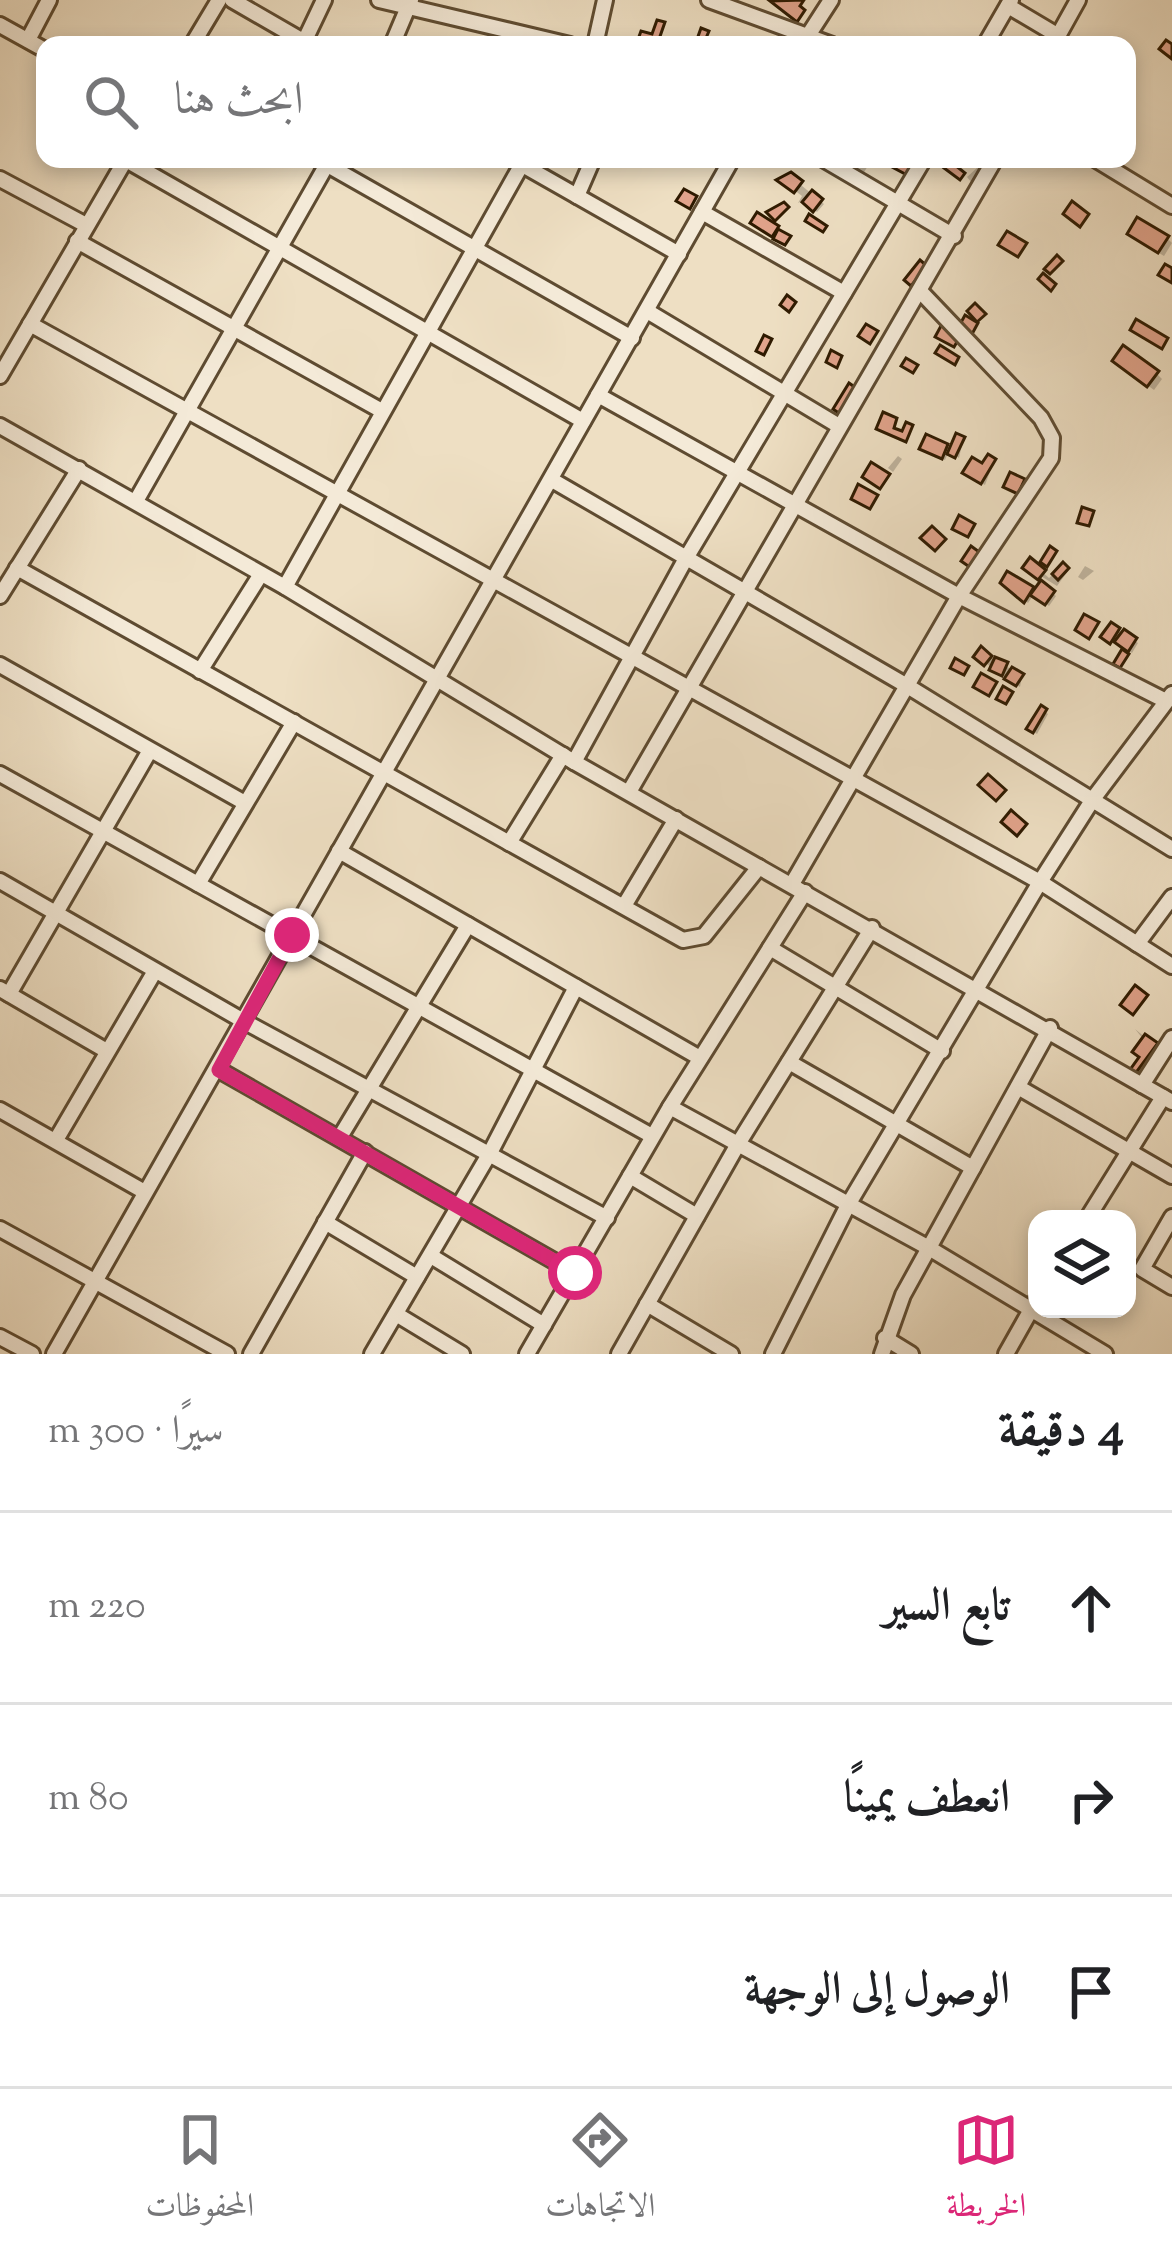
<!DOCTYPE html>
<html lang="ar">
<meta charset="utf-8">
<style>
body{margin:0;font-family:"Sorts Mill Goudy",Amiri,serif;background:#f6f6f6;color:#202124;direction:rtl}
.controls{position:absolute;right:36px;bottom:36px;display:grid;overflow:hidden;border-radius:24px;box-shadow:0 6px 18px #0003}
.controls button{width:108px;height:108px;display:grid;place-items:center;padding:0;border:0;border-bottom:3px solid #e0e0e0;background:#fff;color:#202124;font:60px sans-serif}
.stop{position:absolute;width:36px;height:36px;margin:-27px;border:9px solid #db2777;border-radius:50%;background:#fff}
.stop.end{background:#db2777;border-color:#fff;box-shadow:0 3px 12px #0008}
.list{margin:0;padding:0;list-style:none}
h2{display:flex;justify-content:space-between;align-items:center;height:156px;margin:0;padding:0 48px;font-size:51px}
h2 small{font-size:39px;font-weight:400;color:#757577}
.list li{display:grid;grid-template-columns:78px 1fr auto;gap:36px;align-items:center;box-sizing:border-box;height:192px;padding:0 48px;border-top:3px solid #e0e0e0}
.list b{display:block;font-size:45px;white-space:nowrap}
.list em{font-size:39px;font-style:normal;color:#757577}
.icon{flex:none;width:66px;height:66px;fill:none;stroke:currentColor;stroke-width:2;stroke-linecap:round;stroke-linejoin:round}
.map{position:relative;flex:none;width:1172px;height:1354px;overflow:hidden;direction:ltr}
.search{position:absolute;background:#fff;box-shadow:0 6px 18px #0003;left:36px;right:36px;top:36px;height:132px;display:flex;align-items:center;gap:30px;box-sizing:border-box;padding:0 42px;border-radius:24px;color:#757577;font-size:45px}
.sheet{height:732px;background:#fff}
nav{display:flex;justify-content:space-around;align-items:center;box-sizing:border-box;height:168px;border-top:3px solid #e0e0e0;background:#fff;font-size:33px;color:#757577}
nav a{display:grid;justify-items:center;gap:6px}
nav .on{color:#db2777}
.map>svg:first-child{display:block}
</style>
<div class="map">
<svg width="1172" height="1354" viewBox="0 0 1172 1354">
<rect width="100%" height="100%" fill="#eedfc3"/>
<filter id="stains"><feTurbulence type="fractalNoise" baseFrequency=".00167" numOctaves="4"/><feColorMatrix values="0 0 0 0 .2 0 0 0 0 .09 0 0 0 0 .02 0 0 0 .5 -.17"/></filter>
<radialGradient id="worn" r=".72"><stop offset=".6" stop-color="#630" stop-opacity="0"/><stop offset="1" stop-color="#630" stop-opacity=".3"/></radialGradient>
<g fill="#0003">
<path d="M861,159h11l-9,15 -8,-6z"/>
<path d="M978,167l6,3 -4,23 -13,-16z"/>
<path d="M790,176l34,28 -7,8 -13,-12 -6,3 4,-7 -21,-16z"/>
<path d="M1167,238l5,5 -8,13 -28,-17z"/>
<path d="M1121,366l36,8 5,5 -8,11z"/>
<path d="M963,440l-4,18 -10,-7 -4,9 -19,-9 21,-5 4,5z"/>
<path d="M898,456l4,3 -9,13 -5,-4z"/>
<path d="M994,461l-9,24 -16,-9 14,-9z"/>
<path d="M1031,562l18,16 14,-12 5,5 -11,15 -31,-19z"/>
<path d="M1085,566l9,5 -11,9 -5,-3z"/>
<path d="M1004,582l32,11 6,-8 14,11 -7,10 -15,-12 -6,9z"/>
<path d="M1111,626l27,17 -6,10 -28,-16z"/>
<path d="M981,651l41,25 -2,11 -43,-30z"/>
<path d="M1042,709l6,5 -11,20 -7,-5z"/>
<path d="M1135,1029l23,19 -22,30 -5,-5 12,-16 1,-17z"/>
</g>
<g fill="#e1a38b" stroke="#2e1a00" stroke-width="3">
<path d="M804,0l-4,6 5,4 -8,12 -27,-21z"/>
<path d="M657,20l8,2 -8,23h-21l5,-14 11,3z"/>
<path d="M701,28l8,3 -6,14h-8z"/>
<path d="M1166,40l6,4v15l-13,-10z"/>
<path d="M908,159l6,3 -7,13 -26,-14z"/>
<path d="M950,161l15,12 -5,7 -16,-12z"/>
<path d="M791,172l12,9 -9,12 -18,-13z"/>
<path d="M684,189l13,7 -7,13 -14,-8z"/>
<path d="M812,190l11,9 -10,13 -11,-10z"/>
<path d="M1072,201l17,13 -9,13 -17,-13z"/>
<path d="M784,202l5,5 -14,14 -9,-9z"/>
<path d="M757,212l22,14 -7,11 -22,-14z"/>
<path d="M809,214l18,12 -4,6 -18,-11z"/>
<path d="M1137,217l32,19 -11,17 -31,-19z"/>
<path d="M778,229l13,7 -6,9 -12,-6z"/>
<path d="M1007,231l20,12 -9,14 -20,-12z"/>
<path d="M1057,255l6,6 -13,13 -6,-5z"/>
<path d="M920,260l7,6 -16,20 -7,-6z"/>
<path d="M1165,264l7,4v15l-14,-8z"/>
<path d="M1043,273l13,11 -5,7 -13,-12z"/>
<path d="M787,295l9,7 -7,10 -9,-7z"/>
<path d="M975,303l11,11 -9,8 -10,-11z"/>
<path d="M965,315l13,8 -7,13 -13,-8z"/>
<path d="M1136,319l32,19 -6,11 -32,-19z"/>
<path d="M866,324l12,7 -8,13 -12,-8z"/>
<path d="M942,324l19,11 -7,12 -19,-10z"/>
<path d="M764,335l8,4 -8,16 -8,-4z"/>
<path d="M940,345l19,12 -4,8 -20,-12z"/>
<path d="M1123,345l36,26 -12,16 -35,-26z"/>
<path d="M831,350l11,6 -5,12 -11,-6z"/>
<path d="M906,358l12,7 -5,8 -12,-7z"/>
<path d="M849,383l7,5 -16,26 -7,-5z"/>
<path d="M883,412l14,6 -3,10 8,3 4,-9 7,3 -7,17 -30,-13z"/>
<path d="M956,433l9,4 -10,21 -8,-4z"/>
<path d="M926,434l22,10 -6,15 -23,-10z"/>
<path d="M988,454l8,5 -15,25 -19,-11 10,-16 10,6z"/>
<path d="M871,462l19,12 -10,15 -18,-12z"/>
<path d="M1010,472l15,7 -7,15 -15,-7z"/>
<path d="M858,484l20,11 -8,14 -19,-10z"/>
<path d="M1082,507l12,4 -5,15 -12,-3z"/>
<path d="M959,515l16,9 -7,13 -16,-8z"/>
<path d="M932,526l14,13 -11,12 -15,-13z"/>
<path d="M971,546l11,8 -11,14 -10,-7z"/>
<path d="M1050,546l7,5 -10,16 -7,-5z"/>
<path d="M1030,557l16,13 -8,10 -16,-12z"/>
<path d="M1063,562l6,6 -11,12 -6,-6z"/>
<path d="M1007,571l27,16 -10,16 -24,-20z"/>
<path d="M1041,580l14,11 -10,14 -15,-10z"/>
<path d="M1084,614l15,8 -10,17 -14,-9z"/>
<path d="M1111,622l9,6 -10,16 -10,-7z"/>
<path d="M1124,629l13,9 -9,14 -14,-10z"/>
<path d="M981,646l11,10 -8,10 -11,-9z"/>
<path d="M1122,649l7,5 -9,14 -7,-4z"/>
<path d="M995,657l13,5 -6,14 -13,-6z"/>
<path d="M955,658l14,8 -5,9 -14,-7z"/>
<path d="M1012,667l12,7 -8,12 -12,-7z"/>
<path d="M981,673l16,9 -8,14 -16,-9z"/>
<path d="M1003,686l10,6 -7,12 -10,-5z"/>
<path d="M1041,705l6,4 -14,24 -7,-4z"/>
<path d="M988,774l18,16 -10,11 -18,-16z"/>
<path d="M1011,810l16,14 -10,12 -16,-14z"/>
<path d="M1135,985l13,10 -15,20 -13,-10z"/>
<path d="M1145,1034l13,9 -26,35 -5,-4 12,-17 -7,-5z"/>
</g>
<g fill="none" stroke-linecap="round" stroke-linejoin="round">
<defs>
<g id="minor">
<path d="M232,0l78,45"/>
<path d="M379,0l191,45"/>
<path d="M709,0l123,45"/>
<path d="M1008,6l49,29"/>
<path d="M0,25l45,25"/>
<path d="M28,40l21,-40"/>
<path d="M304,42l20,-42"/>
<path d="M192,45l27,-45"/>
<path d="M392,45l19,-45"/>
<path d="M595,45l10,-45"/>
<path d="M802,45l29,-45"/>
<path d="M985,45l26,-45"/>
<path d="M1053,45l25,-45"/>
<path d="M317,159l315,179"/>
<path d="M512,159l167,95"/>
<path d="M823,159l131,77"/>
<path d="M1095,159l77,47"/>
<path d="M126,160l457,261"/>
<path d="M0,179l86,46"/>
<path d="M577,196l16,-37"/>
<path d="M702,212l142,81"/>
<path d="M77,241l305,170"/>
<path d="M647,311l192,115"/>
<path d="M30,324l1010,558 132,84"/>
<path d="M0,376l126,-217"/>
<path d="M598,395l361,201 207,105"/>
<path d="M0,426l285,161 289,175 598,340"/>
<path d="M552,480l357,207 263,162"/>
<path d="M136,501l194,-342"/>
<path d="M17,568l666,372 21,-4 55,-69"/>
<path d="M285,587l237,-423"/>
<path d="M0,596l79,-127"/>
<path d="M0,665l245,138"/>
<path d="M200,671l61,-97"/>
<path d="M574,762l111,-202 239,-401"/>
<path d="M0,774l652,362"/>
<path d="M629,792l366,-633"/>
<path d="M509,843l54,-88"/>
<path d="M339,851l361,207"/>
<path d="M0,881l247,142 360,195"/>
<path d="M198,884l96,-162"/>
<path d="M792,884l167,-288 92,-138 1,-20 -11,-20 -121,-127"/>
<path d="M624,906l52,-87"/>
<path d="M1137,944l35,-47"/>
<path d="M770,948l172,103"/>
<path d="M0,989l105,61"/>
<path d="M9,994l140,-242"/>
<path d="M789,1062l184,106"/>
<path d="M219,1070l356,203"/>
<path d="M1142,1085l30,-47"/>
<path d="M1018,1087l154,89"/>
<path d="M670,1107l259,141 176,106"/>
<path d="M0,1110l143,81"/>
<path d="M340,1137l128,-212"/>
<path d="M56,1140l99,-169"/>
<path d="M630,1176l67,40"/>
<path d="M1172,1217l-30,52 30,18"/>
<path d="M1087,1219l76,-122"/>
<path d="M325,1222l92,55"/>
<path d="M0,1229l227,125"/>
<path d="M431,1256l113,69"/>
<path d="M647,1304l84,50"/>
<path d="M396,1314l66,40"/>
<path d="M0,1337l32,17"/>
<path d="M885,1338l26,16"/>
<path d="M54,1354l678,-1195"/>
<path d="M251,1354l114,-202"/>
<path d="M372,1354l119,-203 85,-164"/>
<path d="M527,1354l143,-247 135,-215"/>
<path d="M619,1354l119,-210 134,-216"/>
<path d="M773,1354l75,-149 192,-323 53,-83 79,-105"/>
<path d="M882,1354l21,-59 147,-267"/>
<path d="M1006,1354l31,-55"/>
</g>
</defs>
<use href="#minor" stroke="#5e4b31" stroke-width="20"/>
<use href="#minor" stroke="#f4ead8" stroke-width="14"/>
</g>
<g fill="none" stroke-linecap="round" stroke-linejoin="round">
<path stroke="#db2777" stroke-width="15" d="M292,935l-73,135 356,203"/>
</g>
<rect width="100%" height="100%" filter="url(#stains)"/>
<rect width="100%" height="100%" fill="url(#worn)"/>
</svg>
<div class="controls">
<button><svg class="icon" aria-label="layers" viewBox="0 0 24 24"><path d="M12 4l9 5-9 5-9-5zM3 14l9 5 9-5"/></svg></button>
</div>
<div class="stop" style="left:575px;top:1273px"></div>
<div class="stop end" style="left:292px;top:935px"></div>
<div class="search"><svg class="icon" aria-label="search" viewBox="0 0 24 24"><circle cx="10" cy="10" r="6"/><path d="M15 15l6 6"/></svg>ابحث هنا</div>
</div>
<section class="sheet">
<h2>4 دقيقة<small>سيرًا · 300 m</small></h2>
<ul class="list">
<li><svg class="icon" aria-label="ahead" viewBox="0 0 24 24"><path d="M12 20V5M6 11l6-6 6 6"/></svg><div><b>تابع السير</b></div><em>220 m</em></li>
<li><svg class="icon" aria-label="right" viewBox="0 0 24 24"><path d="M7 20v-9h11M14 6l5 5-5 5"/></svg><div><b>انعطف يمينًا</b></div><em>80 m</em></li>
<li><svg class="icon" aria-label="arrive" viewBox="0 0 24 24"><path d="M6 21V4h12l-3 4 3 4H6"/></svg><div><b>الوصول إلى الوجهة</b></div></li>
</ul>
</section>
<nav>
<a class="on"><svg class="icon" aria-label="map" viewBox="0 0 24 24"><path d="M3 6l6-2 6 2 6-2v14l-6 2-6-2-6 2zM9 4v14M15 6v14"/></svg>الخريطة</a>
<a><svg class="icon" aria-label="directions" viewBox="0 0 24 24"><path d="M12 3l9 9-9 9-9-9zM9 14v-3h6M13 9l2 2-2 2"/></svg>الاتجاهات</a>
<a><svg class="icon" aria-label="saved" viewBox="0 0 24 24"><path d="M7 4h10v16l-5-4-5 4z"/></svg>المحفوظات</a>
</nav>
